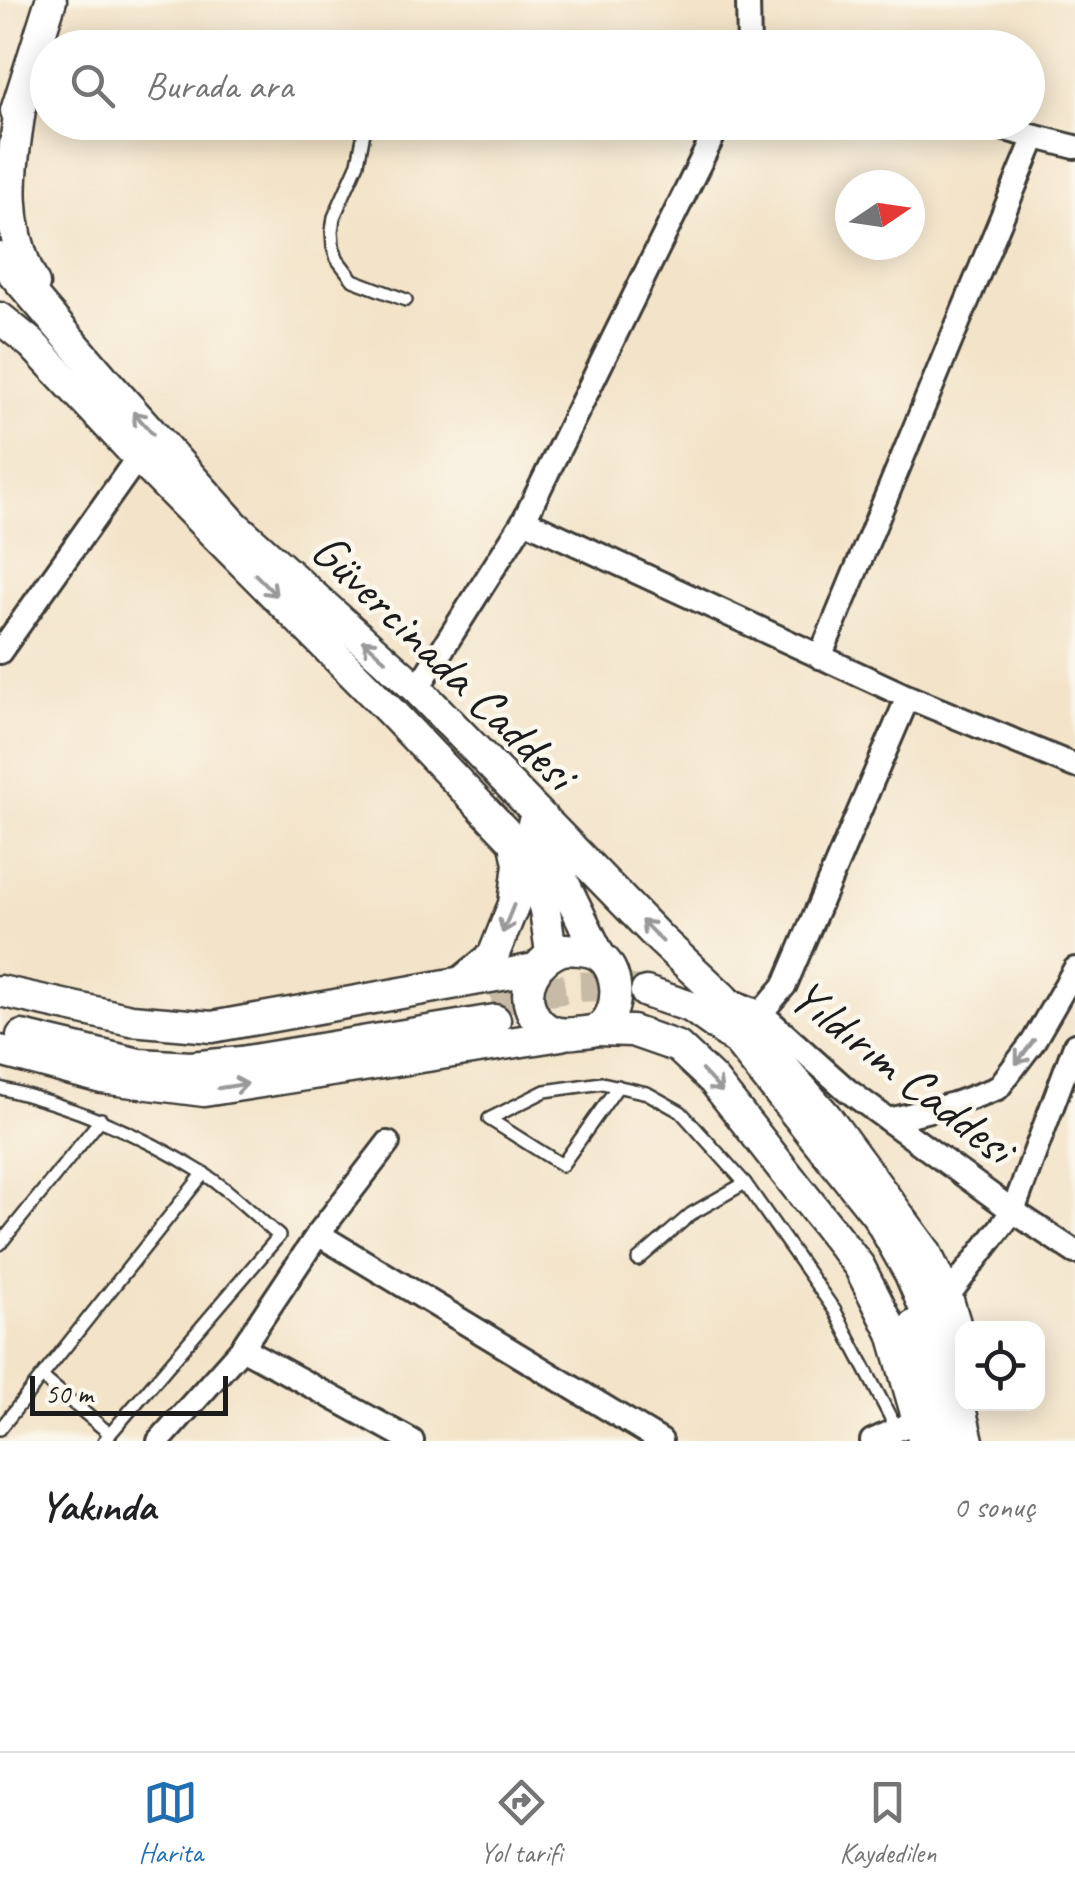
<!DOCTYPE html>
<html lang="tr">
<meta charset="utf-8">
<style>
body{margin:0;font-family:Caveat,sans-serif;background:#f2f2f2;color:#202124}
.controls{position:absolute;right:30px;bottom:30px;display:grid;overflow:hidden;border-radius:20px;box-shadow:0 5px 25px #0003}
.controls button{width:90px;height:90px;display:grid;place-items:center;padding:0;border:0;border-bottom:2px solid #e0e0e0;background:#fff;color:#202124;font:50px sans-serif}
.compass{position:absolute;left:835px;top:170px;width:90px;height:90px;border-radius:50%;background:#fff;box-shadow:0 5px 25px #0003;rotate:77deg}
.scale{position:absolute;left:30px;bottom:25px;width:198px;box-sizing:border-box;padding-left:10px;border:5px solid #1c1c1c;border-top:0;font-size:28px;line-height:35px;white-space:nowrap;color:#1c1c1c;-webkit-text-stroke:8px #fbf7ec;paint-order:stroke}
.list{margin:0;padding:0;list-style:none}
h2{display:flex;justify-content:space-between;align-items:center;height:130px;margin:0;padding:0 40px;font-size:42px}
h2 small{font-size:32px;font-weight:400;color:#757577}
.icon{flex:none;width:55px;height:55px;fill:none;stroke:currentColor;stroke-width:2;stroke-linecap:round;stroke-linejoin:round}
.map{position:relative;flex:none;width:1075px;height:1441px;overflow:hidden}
.search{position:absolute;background:#fff;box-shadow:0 5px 25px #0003;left:30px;right:30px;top:30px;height:110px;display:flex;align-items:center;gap:25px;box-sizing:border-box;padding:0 35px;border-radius:55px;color:#757577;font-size:38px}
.sheet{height:310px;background:#fff}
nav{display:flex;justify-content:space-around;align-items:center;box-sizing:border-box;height:140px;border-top:2px solid #e0e0e0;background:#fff;font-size:28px;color:#757577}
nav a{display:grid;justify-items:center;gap:5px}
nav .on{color:#1f6fb2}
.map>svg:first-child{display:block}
</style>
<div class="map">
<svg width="1075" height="1441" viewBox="0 0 1075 1441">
<rect width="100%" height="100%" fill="#fbf7ec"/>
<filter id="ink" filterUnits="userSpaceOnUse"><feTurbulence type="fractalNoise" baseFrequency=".01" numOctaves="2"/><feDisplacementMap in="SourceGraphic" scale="20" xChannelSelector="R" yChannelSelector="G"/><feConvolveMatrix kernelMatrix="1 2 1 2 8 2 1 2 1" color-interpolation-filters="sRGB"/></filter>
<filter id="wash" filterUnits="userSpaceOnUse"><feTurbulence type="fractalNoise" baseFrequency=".0048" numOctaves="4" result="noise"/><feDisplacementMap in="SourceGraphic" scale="40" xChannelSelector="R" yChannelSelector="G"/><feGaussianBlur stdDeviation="2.25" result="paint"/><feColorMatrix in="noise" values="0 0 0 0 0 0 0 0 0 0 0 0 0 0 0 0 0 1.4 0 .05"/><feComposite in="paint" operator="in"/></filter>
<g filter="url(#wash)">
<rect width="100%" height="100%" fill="#f3e3c8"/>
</g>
<g filter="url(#ink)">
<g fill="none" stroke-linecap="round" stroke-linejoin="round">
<path stroke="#c8bba6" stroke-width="30" stroke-dasharray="30 15" stroke-linecap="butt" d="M491,1000l84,-13 30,-1 41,6"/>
<defs>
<g id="lane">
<path d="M469,48h20"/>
<path d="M366,122l-8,41 -24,54 -2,14 1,15 4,13 16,21 53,20"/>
<path d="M618,1086l-56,79 -73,-46 56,-28 57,-8 45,10 34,19 64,71 90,128 62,119"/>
<path d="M0,1088c73,18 137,44 201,84 28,17 53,43 78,64l-175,205"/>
<path d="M0,1244l101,-125"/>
<path d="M638,1260l53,-46 54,-31"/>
<path d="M42,1377l68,57"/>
<path d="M0,1429l204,-256"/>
</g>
<g id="street">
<path d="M748,0l1,48"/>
<path d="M977,122l98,25"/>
<path d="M524,520l384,177 167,69"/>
<path d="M0,652l138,-195"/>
<path d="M820,657l215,-520"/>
<path d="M417,689l107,-169 196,-398"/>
<path d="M726,999l35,14 86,77 166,121 62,41"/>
<path d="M761,1013l24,-28 123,-288"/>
<path d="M889,1120l65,-16 44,-16 35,-46 42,-73"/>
<path d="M318,1234l343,207"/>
<path d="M947,1297l66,-86 62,-166"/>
<path d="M242,1348l170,93"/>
<path d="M159,1441l83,-93 76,-114 70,-91"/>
<path d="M872,1441l46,-21"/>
</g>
<g id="secondary">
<path d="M22,96c-10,69 -22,123 12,188"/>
<path d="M16,111l35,-111"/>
<path d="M0,258l109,127 125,140 183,164 243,250 63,59 102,117 100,136 22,46 15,49"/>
<path d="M0,318l32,26 106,113 253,255 123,129 21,35 10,34 6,43"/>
<path d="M533,824l11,18 55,113"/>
<path d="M565,949c10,1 22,0 31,5 25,13 26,60 2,75 -6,3 -15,3 -23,4 -17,2 -30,-1 -40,-16 -18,-28 2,-60 30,-68z"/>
<path d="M464,980l29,-24 21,-52 5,-40 -3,-15"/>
<path d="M0,991l131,29 81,7 323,-58"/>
<path d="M646,992l45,15 45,32 141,176 33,59 40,93 18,74"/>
<path d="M596,1030l36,1 46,16 35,33 146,186 34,67 31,108"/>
<path d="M22,1036l117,28 52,3 50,-5 254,-42"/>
<path d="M0,1051l102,27 102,13 357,-56"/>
<path d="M914,1326l32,115"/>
</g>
</defs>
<use href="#lane" stroke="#3c3a36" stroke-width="16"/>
<use href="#street" stroke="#3c3a36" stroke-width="28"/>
<use href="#secondary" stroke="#3c3a36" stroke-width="35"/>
<use href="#lane" stroke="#fff" stroke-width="11"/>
<use href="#street" stroke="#fff" stroke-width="22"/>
<use href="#secondary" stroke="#fff" stroke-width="30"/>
</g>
<defs><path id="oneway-shaft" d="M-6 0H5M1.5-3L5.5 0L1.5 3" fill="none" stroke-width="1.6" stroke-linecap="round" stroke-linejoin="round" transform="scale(2.5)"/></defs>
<g stroke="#999">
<use href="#oneway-shaft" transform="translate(143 423) rotate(-132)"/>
<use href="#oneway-shaft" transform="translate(266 585) rotate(45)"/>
<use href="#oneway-shaft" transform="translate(374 650) rotate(-138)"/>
<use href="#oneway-shaft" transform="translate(508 919) rotate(112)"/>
<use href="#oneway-shaft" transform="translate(652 931) rotate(-135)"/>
<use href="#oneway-shaft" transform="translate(1025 1052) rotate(127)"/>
<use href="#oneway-shaft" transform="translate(712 1081) rotate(47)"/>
<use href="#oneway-shaft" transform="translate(233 1086) rotate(-9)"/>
</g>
</g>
<g text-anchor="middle" stroke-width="9" stroke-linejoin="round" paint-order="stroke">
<g font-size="50" fill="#1c1c1c" stroke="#fbf7ec">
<text transform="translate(445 660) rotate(44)" y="18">Güvercinada Caddesi</text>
<text transform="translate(903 1070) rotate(38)" y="18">Yıldırım Caddesi</text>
</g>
</g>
</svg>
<div class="controls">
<button><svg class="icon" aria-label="locate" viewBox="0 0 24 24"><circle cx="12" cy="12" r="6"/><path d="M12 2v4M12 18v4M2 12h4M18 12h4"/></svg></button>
</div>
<svg class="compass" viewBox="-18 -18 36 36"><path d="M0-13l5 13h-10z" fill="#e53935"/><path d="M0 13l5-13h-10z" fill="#757577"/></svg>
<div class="scale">50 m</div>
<div class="search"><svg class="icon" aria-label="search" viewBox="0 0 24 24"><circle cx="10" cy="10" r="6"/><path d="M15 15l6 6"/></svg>Burada ara</div>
</div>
<section class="sheet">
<h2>Yakında<small>0 sonuç</small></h2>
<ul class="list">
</ul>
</section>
<nav>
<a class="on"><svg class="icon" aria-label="map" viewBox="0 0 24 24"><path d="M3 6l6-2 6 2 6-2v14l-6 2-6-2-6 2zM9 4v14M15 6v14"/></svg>Harita</a>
<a><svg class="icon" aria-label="directions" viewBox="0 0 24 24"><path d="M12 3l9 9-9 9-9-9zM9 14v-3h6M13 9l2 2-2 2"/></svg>Yol tarifi</a>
<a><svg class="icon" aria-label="saved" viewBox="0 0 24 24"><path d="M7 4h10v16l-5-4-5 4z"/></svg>Kaydedilen</a>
</nav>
